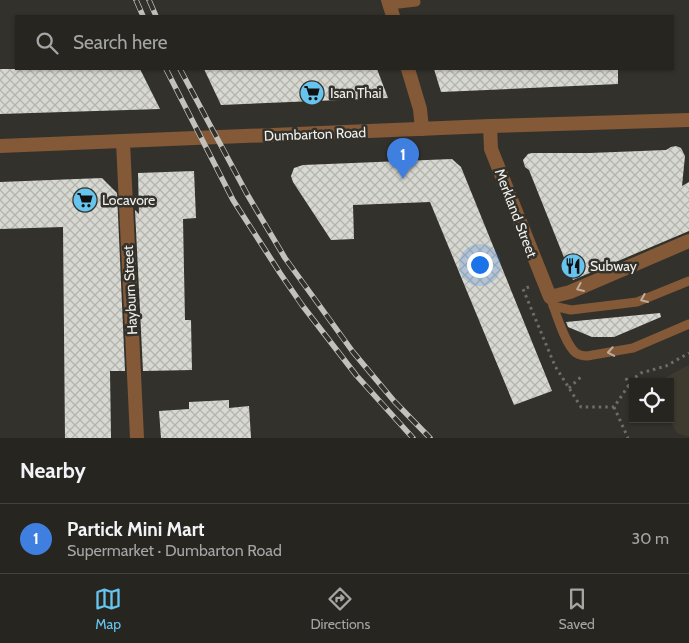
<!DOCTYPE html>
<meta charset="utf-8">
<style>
body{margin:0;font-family:Cabin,sans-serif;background:#32312d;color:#f1f3f6}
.controls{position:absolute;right:15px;bottom:15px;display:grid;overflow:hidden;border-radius:0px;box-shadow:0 1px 4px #0004}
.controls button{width:45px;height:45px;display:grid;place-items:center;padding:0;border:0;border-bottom:1px solid #42423e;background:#262520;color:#f1f3f6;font:25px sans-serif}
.you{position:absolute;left:479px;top:264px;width:18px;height:18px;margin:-12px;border:4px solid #fff;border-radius:50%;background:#1a73e8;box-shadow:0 0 0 8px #1a73e833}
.badge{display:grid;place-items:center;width:32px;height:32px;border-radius:50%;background:#66c4ef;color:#fff;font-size:16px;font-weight:700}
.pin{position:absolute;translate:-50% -41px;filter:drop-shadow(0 1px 2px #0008)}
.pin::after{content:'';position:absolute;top:26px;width:18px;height:15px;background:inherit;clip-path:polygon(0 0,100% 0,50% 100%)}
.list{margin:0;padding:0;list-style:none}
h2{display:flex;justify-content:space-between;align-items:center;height:65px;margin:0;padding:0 20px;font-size:21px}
h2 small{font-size:16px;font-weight:400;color:#a4a5a5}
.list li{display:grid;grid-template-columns:32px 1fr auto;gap:15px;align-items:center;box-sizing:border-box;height:70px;padding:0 20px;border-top:1px solid #42423e}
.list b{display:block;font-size:19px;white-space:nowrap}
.list p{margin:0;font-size:16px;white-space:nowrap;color:#a4a5a5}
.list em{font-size:16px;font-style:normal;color:#a4a5a5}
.icon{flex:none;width:28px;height:28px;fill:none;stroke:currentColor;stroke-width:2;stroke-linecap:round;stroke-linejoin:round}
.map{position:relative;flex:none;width:689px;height:438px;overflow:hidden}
.search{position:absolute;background:#262520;box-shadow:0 1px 4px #0004;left:15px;right:15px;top:15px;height:55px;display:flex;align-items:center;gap:12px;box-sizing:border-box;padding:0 18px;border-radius:0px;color:#a4a5a5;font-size:19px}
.sheet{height:135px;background:#262520}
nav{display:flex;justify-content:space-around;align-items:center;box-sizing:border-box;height:70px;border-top:1px solid #42423e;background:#262520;font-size:14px;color:#a4a5a5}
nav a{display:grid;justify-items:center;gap:2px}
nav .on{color:#66c4ef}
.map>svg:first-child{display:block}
</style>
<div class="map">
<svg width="689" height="438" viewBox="0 0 689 438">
<defs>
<pattern id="building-cross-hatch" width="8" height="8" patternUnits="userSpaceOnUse" patternTransform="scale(1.25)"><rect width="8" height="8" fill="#d7d8d1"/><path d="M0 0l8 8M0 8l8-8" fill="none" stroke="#b3b4ae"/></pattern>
</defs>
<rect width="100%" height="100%" fill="#33312b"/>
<path fill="#3f3a2f" d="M689,365v72l-12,-4 -7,-14v-37h-13z"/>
<g fill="url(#building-cross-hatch)">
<path d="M0,69h140l20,40 -160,5z"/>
<path d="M204,69h173l11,29 -167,7z"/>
<path d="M434,69h184v15l-177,8z"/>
<path d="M676,146l5,2 4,8 -3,30 7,-4v49l-116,49 -44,-110 -4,-3 -2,-7 5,-6 4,-1h58l76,-3 5,-3z"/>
<path d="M452,159l9,8 91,224 -38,14 -84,-203 -77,3 1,34 -23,1 -38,-58 -2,-6 3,-8 9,-3z"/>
<path d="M194,171l2,47 -13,1 2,101h6l1,50 -49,1 -8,-161 4,4 -1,-41z"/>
<path d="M102,178l15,15 8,178h-15l1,67h-46l-2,-211 -63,2v-47z"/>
<path d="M660,313l1,4 -47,20h-22l-24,-10 -2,-5z"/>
<path d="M229,400v8l20,-2 2,32h-90l-2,-27 30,-2v-7z"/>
</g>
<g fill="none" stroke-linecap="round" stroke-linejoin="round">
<g stroke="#6f6d68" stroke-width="3" stroke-dasharray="2.5 4" stroke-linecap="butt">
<path d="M529,287l-6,2 32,77 26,41h33l19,-28 8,-6 25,-7 23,-13"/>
<path d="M626,378l3,7"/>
<path d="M569,388l14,-13"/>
<path d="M614,407l14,31"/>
</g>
<g stroke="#835937" stroke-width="9">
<path d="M390,5l26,-3"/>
<path d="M550,297c5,13 15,48 26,56 3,2 8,3 11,3l46,-8 56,-24"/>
<path d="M553,306l18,4 66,-8 52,-21"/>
</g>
<g stroke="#835937" stroke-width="14">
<path d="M388,0l5,16"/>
<path d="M408,69l12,40 2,20"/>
<path d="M490,126l1,23 59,148 20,-5 119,-51"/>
<path d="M123,142l14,296"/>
</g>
<path stroke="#835937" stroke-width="14" d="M0,146l490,-20 199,-6"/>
<defs>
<g id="rail">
<path d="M136,0l7,16"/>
<path d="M149,0l7,16"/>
<path d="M166,69l67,131 47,73 22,32 54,70 57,63"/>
<path d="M180,69l67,125 38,64 68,94 41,49 36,37"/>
</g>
</defs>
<use href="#rail" stroke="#c2c1bc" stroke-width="5.5"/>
<use href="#rail" stroke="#33312b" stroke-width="4" stroke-dasharray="11" stroke-linecap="butt"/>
</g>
<defs><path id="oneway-chevron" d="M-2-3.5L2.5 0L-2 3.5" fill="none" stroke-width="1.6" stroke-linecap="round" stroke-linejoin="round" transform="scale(1.25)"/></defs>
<g stroke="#c0ac9b">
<use href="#oneway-chevron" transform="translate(580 288) rotate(157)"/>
<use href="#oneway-chevron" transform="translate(644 299) rotate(157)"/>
<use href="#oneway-chevron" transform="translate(611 352) rotate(170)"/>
</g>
<defs>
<symbol id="supermarket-disc" viewBox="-11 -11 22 22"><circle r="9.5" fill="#66c4ef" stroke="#33312b"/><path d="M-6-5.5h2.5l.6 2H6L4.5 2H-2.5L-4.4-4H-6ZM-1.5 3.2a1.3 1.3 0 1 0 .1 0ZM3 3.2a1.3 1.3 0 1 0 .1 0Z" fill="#111"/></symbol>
<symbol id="restaurant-disc" viewBox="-11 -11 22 22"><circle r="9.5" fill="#66c4ef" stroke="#33312b"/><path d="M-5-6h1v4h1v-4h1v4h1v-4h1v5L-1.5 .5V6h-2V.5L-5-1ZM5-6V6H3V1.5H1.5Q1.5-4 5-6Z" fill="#111"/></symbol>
</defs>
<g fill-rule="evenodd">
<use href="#supermarket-disc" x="298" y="79" width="28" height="28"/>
<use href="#supermarket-disc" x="71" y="186" width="28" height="28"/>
<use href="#restaurant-disc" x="559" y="252" width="28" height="28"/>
</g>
<g text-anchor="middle" stroke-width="5" stroke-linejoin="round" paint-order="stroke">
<g font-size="14" fill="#f1f0ec" stroke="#33312b" text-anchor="start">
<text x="330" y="98">Isan Thai</text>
<text x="102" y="205">Locavore</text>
<text x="590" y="271">Subway</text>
</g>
<g font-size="14" fill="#f1f0ec" stroke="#33312b">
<text transform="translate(315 134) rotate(-2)" y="5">Dumbarton Road</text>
<text transform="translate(516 213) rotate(69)" y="5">Merkland Street</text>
<text transform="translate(130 290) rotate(-93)" y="5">Hayburn Street</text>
</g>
</g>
</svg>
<div class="controls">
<button><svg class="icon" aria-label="locate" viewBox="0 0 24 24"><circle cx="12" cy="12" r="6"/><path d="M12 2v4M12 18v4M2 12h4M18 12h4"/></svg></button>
</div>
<div class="you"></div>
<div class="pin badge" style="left:403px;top:179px;background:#3f7fe0">1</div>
<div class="search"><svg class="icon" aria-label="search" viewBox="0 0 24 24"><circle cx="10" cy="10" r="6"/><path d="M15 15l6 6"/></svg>Search here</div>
</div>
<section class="sheet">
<h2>Nearby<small></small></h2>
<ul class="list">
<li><span class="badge" style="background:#3f7fe0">1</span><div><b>Partick Mini Mart</b><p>Supermarket · Dumbarton Road</p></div><em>30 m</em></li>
</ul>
</section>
<nav>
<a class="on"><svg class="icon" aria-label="map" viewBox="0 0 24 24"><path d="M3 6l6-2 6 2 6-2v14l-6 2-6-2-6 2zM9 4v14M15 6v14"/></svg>Map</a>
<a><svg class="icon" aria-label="directions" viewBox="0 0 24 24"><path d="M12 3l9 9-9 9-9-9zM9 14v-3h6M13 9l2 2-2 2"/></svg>Directions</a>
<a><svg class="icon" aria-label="saved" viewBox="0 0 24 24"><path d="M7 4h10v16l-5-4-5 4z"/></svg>Saved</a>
</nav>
